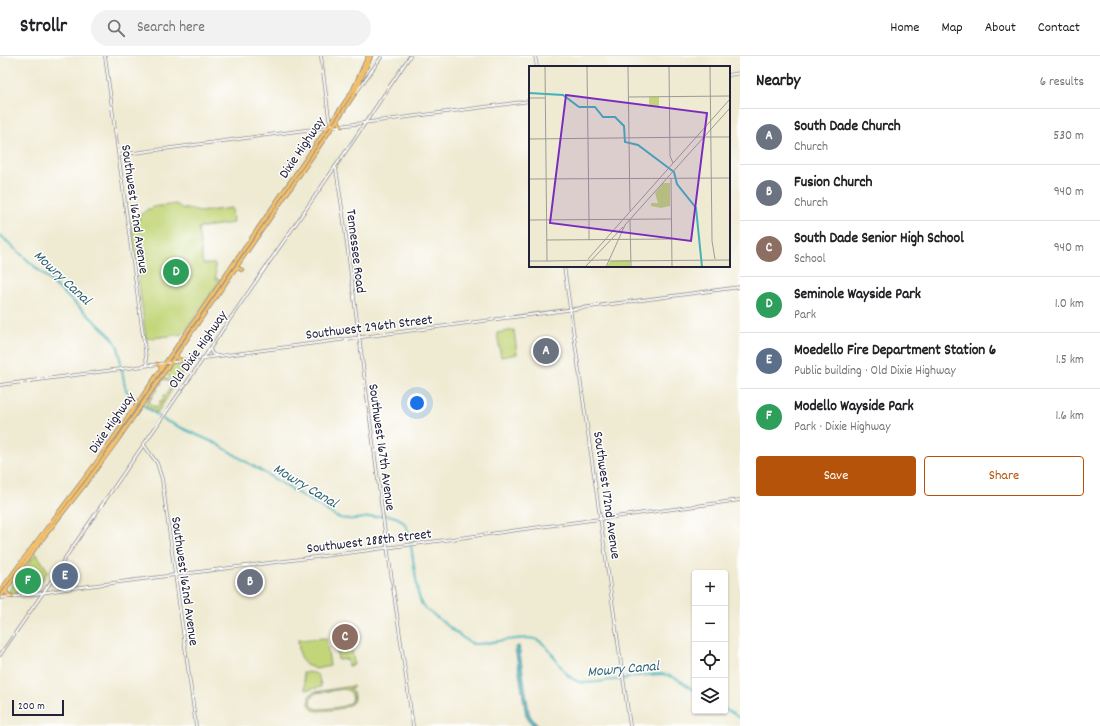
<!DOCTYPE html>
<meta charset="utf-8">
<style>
body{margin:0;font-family:Dekko,sans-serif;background:#f2f2f2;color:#202124}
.controls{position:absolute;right:12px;bottom:12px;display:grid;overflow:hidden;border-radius:4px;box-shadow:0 1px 3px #0004}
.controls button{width:36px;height:36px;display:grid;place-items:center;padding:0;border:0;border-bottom:1px solid #e0e0e0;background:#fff;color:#202124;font:20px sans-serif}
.scale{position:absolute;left:12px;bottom:10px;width:52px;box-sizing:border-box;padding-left:4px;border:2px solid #22223b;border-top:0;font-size:11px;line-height:14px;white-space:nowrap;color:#22223b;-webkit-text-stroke:3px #fff;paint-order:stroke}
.you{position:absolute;left:417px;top:347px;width:14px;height:14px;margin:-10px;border:3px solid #fff;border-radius:50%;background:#1a73e8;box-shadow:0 0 0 6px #1a73e833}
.badge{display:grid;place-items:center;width:26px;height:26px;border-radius:50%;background:#b45309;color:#fff;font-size:13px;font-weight:700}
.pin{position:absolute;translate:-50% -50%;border:2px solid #fff;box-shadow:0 1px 4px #0006}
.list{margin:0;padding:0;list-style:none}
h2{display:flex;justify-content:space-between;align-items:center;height:52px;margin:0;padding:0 16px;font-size:17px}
h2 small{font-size:13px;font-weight:400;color:#757577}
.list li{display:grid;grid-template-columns:26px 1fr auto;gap:12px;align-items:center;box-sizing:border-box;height:56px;padding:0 16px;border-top:1px solid #e0e0e0}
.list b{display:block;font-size:15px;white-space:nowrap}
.list p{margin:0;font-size:13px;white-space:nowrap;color:#757577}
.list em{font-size:13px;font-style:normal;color:#757577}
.actions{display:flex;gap:8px;padding:12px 16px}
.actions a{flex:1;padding:9px 0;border:1px solid #b45309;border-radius:4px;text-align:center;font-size:14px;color:#b45309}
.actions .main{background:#b45309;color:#fff}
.icon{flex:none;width:22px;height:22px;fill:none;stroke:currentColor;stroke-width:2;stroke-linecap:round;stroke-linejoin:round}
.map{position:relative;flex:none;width:740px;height:670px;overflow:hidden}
header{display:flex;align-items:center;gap:24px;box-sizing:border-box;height:56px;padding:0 20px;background:#fff;border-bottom:1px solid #e0e0e0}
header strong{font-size:19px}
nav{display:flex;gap:22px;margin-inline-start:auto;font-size:14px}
.search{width:280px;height:36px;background:#f2f2f2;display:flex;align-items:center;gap:10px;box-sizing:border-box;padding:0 14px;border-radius:22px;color:#757577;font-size:15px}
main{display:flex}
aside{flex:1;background:#fff}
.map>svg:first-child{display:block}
</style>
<header>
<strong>Strollr</strong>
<div class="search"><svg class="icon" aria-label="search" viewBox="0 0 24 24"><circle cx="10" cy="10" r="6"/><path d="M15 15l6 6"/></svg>Search here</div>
<nav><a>Home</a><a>Map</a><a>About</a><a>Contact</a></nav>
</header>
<main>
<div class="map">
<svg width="740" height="670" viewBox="0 0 740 670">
<defs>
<pattern id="grass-tufts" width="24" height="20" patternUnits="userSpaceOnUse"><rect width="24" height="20" fill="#c2d578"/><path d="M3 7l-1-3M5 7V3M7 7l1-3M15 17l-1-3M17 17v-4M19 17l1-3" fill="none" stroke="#a6b769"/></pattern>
</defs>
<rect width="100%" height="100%" fill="#fff"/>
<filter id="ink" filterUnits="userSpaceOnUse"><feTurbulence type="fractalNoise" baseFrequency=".025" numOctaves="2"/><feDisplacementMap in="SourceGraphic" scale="8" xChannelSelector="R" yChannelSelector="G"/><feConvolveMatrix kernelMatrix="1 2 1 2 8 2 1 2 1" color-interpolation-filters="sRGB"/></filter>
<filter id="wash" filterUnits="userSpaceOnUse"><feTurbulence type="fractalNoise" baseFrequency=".012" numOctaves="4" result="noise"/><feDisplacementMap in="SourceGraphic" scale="16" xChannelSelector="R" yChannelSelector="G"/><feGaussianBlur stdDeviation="0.9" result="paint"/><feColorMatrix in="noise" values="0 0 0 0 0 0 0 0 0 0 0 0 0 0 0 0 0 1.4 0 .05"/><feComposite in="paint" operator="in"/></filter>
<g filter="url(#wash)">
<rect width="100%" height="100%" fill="#efead2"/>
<path fill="url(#grass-tufts)" stroke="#727c5a" d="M189,307l-32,50 -12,-8 19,-28 6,4v1l-4,-3 -1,1 -1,-1 -3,4 1,1h-2l-3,6 1,1h-2l-4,5 1,1h-1l-3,4 1,1v2l5,3 1,-1 1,1 3,-4 -1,-1 1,-1h1l3,-4 -1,-1 2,-1 8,-10 -1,-1 2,-2 -8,-8c8,-12 9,-10 23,-11z"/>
<g fill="#c2d578" stroke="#727c5a" fill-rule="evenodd">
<path d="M176,148l7,5h8l8,3 33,-4 1,15 -35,5 5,36h12l1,15h5l-38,55 -37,5 -15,-118 8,-1v-4l9,-7h3l2,-2z"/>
<path d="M514,274l3,24 -16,3 -4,-24z"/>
<path d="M36,497l12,18 -13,20 -2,2 -12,1 -13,-1v-1z"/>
<path d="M347,575l3,18h2l2,16 -6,1 -1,-7 -9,1 -3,-28z"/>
<path d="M325,582h1l4,28 -14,3 -10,-4 -6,-7 -2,-18z"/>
<path d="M303,616c14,1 16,0 18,15l-15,3 -1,-1z"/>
<path d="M353,630v2l-4,1c3,2 5,4 5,8 1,13 -27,13 -36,14l-5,-1 -4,-6v-8l5,-4zM344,633c4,1 6,2 8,6 5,14 -26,13 -34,14 -9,-2 -11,-11 -2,-16z"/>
</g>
<path fill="#42b2b9" stroke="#326a7a" d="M519,590l10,67 2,4 7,9h-5l-7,-10 -11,-69z"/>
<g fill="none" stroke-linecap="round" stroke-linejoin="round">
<g stroke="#42b2b9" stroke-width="2">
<path d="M0,179l112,102 6,10 7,40 3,6 5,5 31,22 53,24 120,73c25,10 60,-18 72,15l9,61 3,10 4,5 42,33 6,3h7c13,-2 44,-8 55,-5 19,6 25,39 45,43 8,2 16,0 24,-1 6,-1 12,-1 18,-2 3,0 6,-1 9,-2 10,-1 20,-3 30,-3 13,1 24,10 34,17"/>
<path d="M725,653l15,9"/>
</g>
</g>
</g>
<g filter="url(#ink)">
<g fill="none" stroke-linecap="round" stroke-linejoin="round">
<defs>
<g id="tertiary">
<path d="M105,0l42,309"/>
<path d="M321,0l8,62 4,9"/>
<path d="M535,0l2,11"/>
<path d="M729,19l11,-2"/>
<path d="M355,38l27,-38"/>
<path d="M332,71l198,-26"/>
<path d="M119,99l209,-28"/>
<path d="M335,111l1,2 7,45 40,304 30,208"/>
<path d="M564,210l66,460"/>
<path d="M210,293l2,5 5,2"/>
<path d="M0,329l740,-98"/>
<path d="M144,389l13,18 5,16 34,247"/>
<path d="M0,542l29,-3 44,-7 290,-37 377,-51"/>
<path d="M0,599l52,-75 13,-22 113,-163 23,-33 22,-33 130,-188 57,-85"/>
</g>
<g id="trunk">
<path d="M338,63l1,4 3,3"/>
<path d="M235,213l3,-1 4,2"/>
<path d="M176,299l2,4 7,2"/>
<path d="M157,308l4,2v4"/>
<path d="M6,534l1,4 6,3"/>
<path d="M0,535l37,-50 62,-82 229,-332 25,-37 15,-34"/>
<path d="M0,542l36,-51 50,-64 31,-42 221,-322 16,-24 17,-39"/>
</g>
</defs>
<use href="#tertiary" stroke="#888686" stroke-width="3.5"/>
<use href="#trunk" stroke="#888686" stroke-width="4.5"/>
<use href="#tertiary" stroke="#fff" stroke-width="2"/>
<use href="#trunk" stroke="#f5c16b" stroke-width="3"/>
</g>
</g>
<g text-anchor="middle" stroke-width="3" stroke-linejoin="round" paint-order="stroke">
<g font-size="14" fill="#22223b" stroke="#fff">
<text transform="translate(301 91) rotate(-56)" y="5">Dixie Highway</text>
<text transform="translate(136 153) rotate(82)" y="5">Southwest 162nd Avenue</text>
<text transform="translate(357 195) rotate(83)" y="5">Tennessee Road</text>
<text transform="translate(369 270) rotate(-7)" y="5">Southwest 296th Street</text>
<text transform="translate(197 293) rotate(-55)" y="5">Old Dixie Highway</text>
<text transform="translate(111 366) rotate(-55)" y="5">Dixie Highway</text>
<text transform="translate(383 391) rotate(82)" y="5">Southwest 167th Avenue</text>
<text transform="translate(608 439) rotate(82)" y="5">Southwest 172nd Avenue</text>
<text transform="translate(369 484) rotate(-7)" y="5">Southwest 288th Street</text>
<text transform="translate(186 525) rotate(82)" y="5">Southwest 162nd Avenue</text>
</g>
<g font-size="15" font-style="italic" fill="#306374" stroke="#fff">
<text transform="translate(63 221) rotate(43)" y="5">Mowry Canal</text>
<text transform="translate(306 429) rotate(31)" y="5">Mowry Canal</text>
<text transform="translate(623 612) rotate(-5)" y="5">Mowry Canal</text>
</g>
</g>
<g transform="translate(529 10)">
<rect width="201" height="201" fill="#efead2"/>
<path d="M120,31h10v10h-10zM134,117h7v23l-9,2 -10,-2v-3h7l-3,-10zM101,194v7h-23l3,-6z" fill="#c2d578"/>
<path fill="none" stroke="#42b2b9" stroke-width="2" d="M0,27l34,2 16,12h16l8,10h12l9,9 1,16 13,3 36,27 3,12 19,24 6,59"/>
<path fill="none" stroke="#9d9a96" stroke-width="1" d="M16,0l2,195M58,0l2,153M99,0l2,145M140,0l1,90 3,7M181,0l2,175 3,18M99,31l102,-1M0,32h16M175,71h26M0,73l174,-2M142,112l1,89M0,113l201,-1M0,154l142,-1M60,154v20M101,154l1,47M18,174l124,-1M59,193l142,-160M0,195h18M18,195l63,-1M81,195l120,-1M56,201l38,-40M77,201l19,-42 105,-117"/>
<path fill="#7b2cbf" fill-opacity="0.15" stroke="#7b2cbf" stroke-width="2" d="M37,29l141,18 -16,128 -141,-18z"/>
<rect width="201" height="201" fill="none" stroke="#22223b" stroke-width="2"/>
</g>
</svg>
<div class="controls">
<button>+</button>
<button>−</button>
<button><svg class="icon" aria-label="locate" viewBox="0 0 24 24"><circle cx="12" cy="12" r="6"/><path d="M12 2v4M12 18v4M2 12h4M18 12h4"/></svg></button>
<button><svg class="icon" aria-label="layers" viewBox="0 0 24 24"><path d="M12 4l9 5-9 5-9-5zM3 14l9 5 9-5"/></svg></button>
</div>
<div class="scale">200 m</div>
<div class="you"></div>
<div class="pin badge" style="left:546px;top:295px;background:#6b7280">A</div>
<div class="pin badge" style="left:250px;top:526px;background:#6b7280">B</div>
<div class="pin badge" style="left:345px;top:581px;background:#8d6e63">C</div>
<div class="pin badge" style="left:176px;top:216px;background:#2e9e5b">D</div>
<div class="pin badge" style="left:65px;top:520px;background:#5c6f8a">E</div>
<div class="pin badge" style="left:28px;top:525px;background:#2e9e5b">F</div>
</div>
<aside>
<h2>Nearby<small>6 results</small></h2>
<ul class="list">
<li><span class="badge" style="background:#6b7280">A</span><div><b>South Dade Church</b><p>Church</p></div><em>530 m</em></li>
<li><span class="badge" style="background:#6b7280">B</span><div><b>Fusion Church</b><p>Church</p></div><em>940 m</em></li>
<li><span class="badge" style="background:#8d6e63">C</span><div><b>South Dade Senior High School</b><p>School</p></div><em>940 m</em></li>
<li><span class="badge" style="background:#2e9e5b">D</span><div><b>Seminole Wayside Park</b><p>Park</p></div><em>1.0 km</em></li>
<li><span class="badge" style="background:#5c6f8a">E</span><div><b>Moedello Fire Department Station 6</b><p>Public building · Old Dixie Highway</p></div><em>1.5 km</em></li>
<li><span class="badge" style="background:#2e9e5b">F</span><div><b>Modello Wayside Park</b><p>Park · Dixie Highway</p></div><em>1.6 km</em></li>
</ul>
<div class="actions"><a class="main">Save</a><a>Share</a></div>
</aside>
</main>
